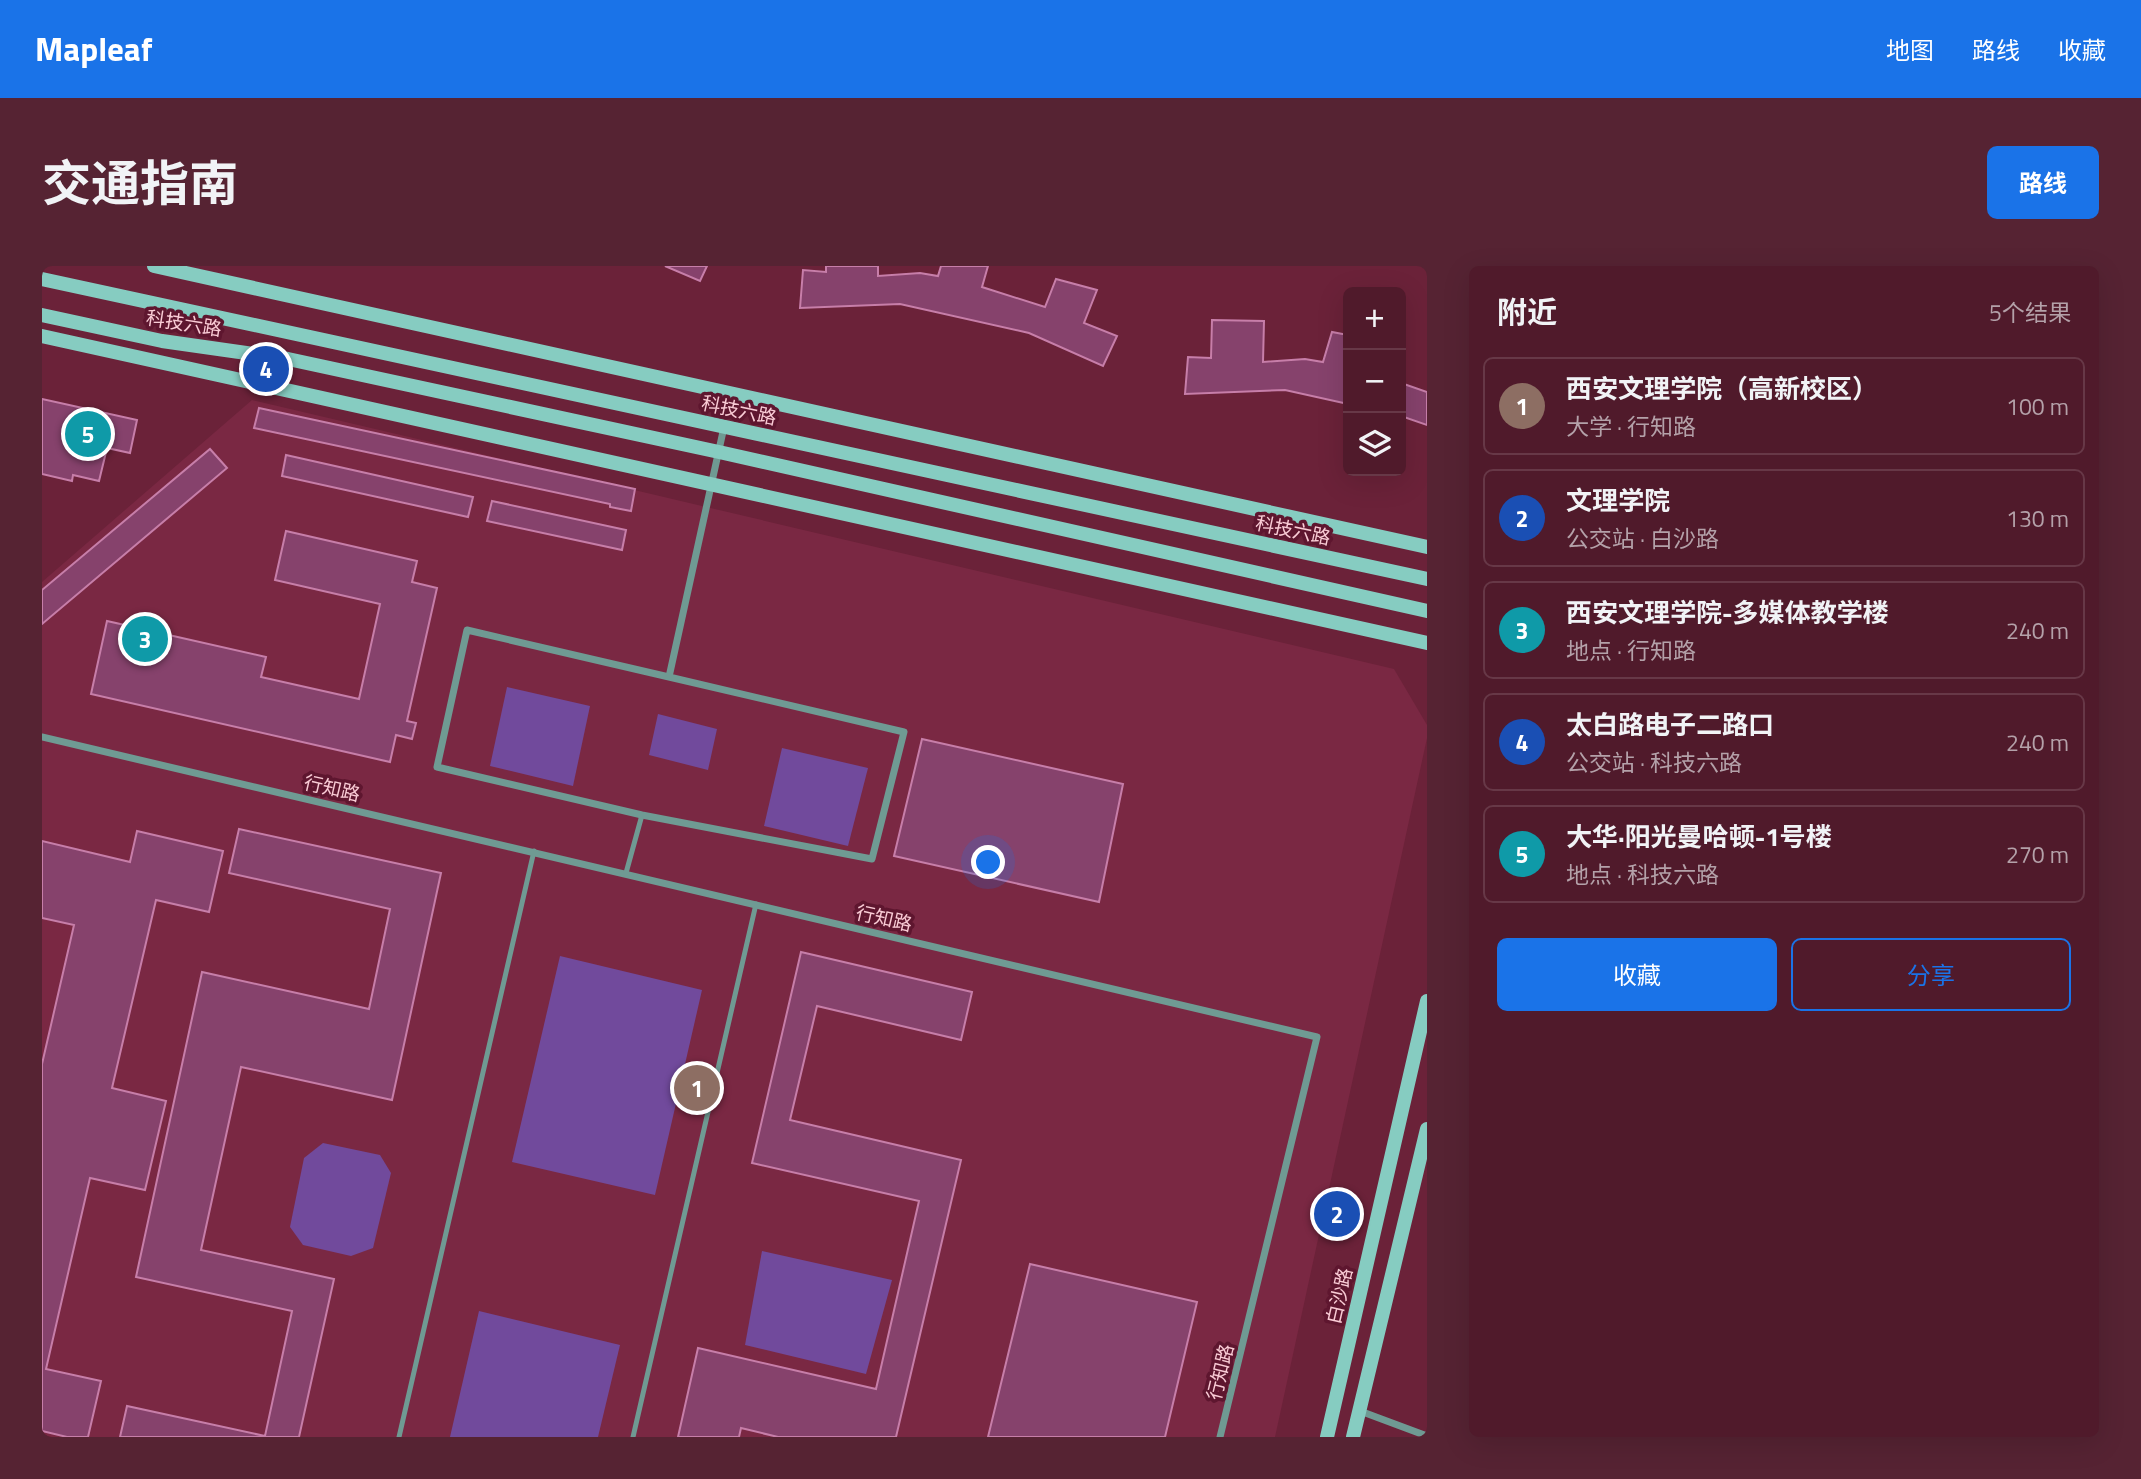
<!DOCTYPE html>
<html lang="zh">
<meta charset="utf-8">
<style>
body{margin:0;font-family:"Titillium Web","Noto Sans SC",sans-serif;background:#562333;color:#f1f3f6}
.controls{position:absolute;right:21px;top:21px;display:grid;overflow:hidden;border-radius:10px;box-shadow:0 7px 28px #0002}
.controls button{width:63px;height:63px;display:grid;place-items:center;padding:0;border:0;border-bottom:2px solid #673847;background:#501a2b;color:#f1f3f6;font:35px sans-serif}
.you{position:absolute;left:947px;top:597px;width:24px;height:24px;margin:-18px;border:5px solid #fff;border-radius:50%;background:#1a73e8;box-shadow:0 0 0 10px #1a73e833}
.badge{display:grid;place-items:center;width:46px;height:46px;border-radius:50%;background:#1a73e8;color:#fff;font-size:23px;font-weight:700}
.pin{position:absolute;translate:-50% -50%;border:4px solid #fff;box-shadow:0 2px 7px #0006}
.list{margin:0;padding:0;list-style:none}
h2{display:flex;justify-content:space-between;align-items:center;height:91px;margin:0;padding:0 28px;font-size:30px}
h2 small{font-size:23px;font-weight:400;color:#b4a1a9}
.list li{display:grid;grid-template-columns:46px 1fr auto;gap:21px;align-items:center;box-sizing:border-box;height:98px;margin:0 14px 14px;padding:0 14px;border:2px solid #673847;border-radius:10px}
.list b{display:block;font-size:26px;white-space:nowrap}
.list p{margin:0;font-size:23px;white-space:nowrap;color:#b4a1a9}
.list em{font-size:23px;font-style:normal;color:#b4a1a9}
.actions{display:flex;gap:14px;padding:21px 28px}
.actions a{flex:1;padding:16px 0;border:2px solid #1a73e8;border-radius:10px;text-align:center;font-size:24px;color:#1a73e8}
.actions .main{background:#1a73e8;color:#fff}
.icon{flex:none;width:38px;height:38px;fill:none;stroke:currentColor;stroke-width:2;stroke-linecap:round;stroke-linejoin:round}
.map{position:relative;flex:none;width:1385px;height:1171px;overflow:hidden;border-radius:10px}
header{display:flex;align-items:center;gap:42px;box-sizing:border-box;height:98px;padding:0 35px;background:#1a73e8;color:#fff}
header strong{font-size:33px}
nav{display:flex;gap:38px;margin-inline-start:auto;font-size:24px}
.intro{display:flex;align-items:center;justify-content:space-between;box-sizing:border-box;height:168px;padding:0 42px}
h1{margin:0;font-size:49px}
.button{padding:18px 32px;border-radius:10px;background:#1a73e8;color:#fff;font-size:24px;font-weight:700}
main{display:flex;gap:42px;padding:0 42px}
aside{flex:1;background:#501a2b;border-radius:10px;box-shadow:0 7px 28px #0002}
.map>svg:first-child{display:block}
</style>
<header>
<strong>Mapleaf</strong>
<nav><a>地图</a><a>路线</a><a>收藏</a></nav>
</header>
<div class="intro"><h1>交通指南</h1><a class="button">路线</a></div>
<main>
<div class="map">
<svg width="1385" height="1171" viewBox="0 0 1385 1171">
<rect width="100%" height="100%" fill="#6b2239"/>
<path fill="#7a2843" d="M210,134l1142,269 33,56v13l-152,699h-1233v-855z"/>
<g fill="#714a9c">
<path d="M465,421l83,19 -17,80 -83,-20z"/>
<path d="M616,448l59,15 -9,41 -59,-15z"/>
<path d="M740,482l86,20 -20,78 -84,-20z"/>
<path d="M518,690l142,34 -47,205 -143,-33z"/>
<path d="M281,877l57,12 11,18 -18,75 -22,8 -48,-11 -13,-18 14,-69z"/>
<path d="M720,985l130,29 -26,94 -121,-29z"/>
<path d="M437,1045l141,34 -22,92h-148z"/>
</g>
<g fill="#86426c" stroke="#c77ea9" stroke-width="2">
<path d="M623,0h42l-7,15z"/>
<path d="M784,0h52v10l42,-3 18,3 3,-10h47l-6,21 63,20 11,-28 41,11 -13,33 33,13 -14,30 -74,-33 -129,-29 -100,4 3,-38 23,2z"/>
<path d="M1170,54l52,1 -1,41 42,-3 18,3 9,-30 16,3v69l-63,-14 -100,4 3,-37 23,1z"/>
<path d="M1359,117l26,9v33l-26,-9z"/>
<path d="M0,133l95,21 -7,33 -23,-5 -8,33 -26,-6 -1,6 -30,-7z"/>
<path d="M217,142l376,81 -4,22 -21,-4v-3l-356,-76z"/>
<path d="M168,183l17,19 -185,156v-34z"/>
<path d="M244,189l187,42 -5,20 -186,-41z"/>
<path d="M450,235l134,29 -4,20 -135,-29z"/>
<path d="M244,265l131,30 -5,21 25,6 -30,133 9,2 -4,16 -16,-4 -6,27 -299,-68 16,-73 159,36 -5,20 98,22 21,-95 -105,-24z"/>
<path d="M880,473l201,45 -24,118 -205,-46z"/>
<path d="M197,563l202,44 -49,227 -151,-33 -40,183 133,29 -35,158h-179l7,-31 138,30 27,-125 -156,-34 66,-305 167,37 21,-100 -161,-36z"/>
<path d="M95,565l86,20 -14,61 -53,-12 -44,188 54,13 -21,89 -55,-12 -44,191 55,12 -13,56h-21l-25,-6v-367l32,-139 -32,-7v-77l88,21z"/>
<path d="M759,686l171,40 -11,48 -144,-34 -27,114 171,40 -65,277h-118l-37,-9 -2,9h-61l20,-89 178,41 43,-188 -167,-38z"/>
<path d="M988,998l167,38 -32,135h-177z"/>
</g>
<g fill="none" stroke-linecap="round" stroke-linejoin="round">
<g stroke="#6f9a93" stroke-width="5">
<path d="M584,607l16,-58"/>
<path d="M357,1171l135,-586"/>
<path d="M591,1171l123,-533"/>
</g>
<g stroke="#6f9a93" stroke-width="7">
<path d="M627,411l235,55 -32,127 -230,-44 -205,-48 30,-137 202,47 55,-250"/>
<path d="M0,471l1275,300 -97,400"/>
<path d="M1318,1145l67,25"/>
</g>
<g stroke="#86ccc1" stroke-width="14">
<path d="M112,0l1273,281"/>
<path d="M0,13l1385,300"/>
<path d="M0,49l120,26 126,18 431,93 708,159"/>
<path d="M0,70l1385,307"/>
<path d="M1285,1171l100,-436"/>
<path d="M1311,1171l74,-308"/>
</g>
</g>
<g text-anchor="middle" stroke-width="7" stroke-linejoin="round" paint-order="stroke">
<g font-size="19" fill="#faccd6" stroke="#5e162f">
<text transform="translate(142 57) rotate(9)" y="7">科技六路</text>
<text transform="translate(697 144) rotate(12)" y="7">科技六路</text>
<text transform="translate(1251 264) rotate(12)" y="7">科技六路</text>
<text transform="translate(290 522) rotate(13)" y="7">行知路</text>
<text transform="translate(842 652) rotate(13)" y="7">行知路</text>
<text transform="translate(1297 1030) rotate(-77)" y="7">白沙路</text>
<text transform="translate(1178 1106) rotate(-76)" y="7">行知路</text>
</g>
</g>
</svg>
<div class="controls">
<button>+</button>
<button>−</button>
<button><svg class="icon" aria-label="layers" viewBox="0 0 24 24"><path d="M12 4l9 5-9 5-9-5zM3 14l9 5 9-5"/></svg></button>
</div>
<div class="you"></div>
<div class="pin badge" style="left:655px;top:822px;background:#8d6e63">1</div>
<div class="pin badge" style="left:1295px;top:948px;background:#1a4fb4">2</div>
<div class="pin badge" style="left:103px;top:373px;background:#0f9aa8">3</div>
<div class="pin badge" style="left:224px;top:103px;background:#1a4fb4">4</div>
<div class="pin badge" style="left:46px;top:168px;background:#0f9aa8">5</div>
</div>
<aside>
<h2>附近<small>5个结果</small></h2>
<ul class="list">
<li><span class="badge" style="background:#8d6e63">1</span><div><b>西安文理学院（高新校区）</b><p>大学 · 行知路</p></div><em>100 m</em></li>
<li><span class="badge" style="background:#1a4fb4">2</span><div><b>文理学院</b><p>公交站 · 白沙路</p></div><em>130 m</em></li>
<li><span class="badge" style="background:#0f9aa8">3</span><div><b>西安文理学院-多媒体教学楼</b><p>地点 · 行知路</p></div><em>240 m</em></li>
<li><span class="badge" style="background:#1a4fb4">4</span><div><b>太白路电子二路口</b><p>公交站 · 科技六路</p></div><em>240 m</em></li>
<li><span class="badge" style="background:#0f9aa8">5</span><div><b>大华·阳光曼哈顿-1号楼</b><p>地点 · 科技六路</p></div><em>270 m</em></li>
</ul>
<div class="actions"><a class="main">收藏</a><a>分享</a></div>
</aside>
</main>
